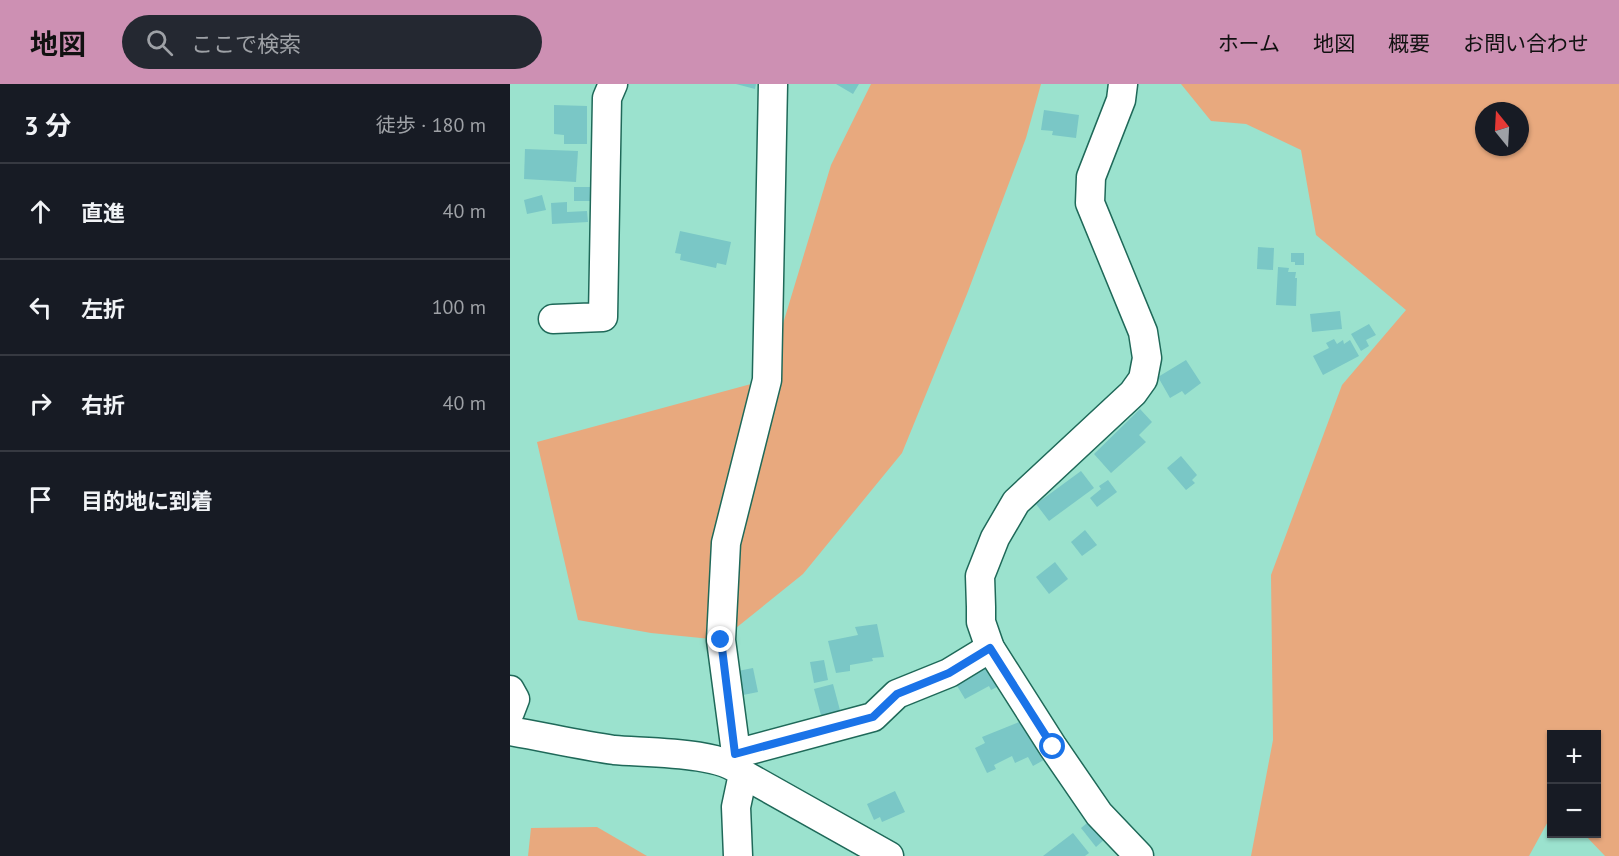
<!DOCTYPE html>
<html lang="ja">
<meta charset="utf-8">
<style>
body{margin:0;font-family:"PT Sans","Noto Sans JP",sans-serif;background:#242831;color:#f1f3f6}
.controls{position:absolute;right:18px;bottom:18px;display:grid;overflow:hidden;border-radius:0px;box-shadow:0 2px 4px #0004}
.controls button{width:54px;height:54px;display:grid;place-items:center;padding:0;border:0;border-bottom:2px solid #363941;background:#171b24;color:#f1f3f6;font:30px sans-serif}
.compass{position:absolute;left:965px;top:18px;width:54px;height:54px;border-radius:50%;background:#171b24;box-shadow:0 2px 4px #0004;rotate:342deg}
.stop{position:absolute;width:18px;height:18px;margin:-14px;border:4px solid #1a73e8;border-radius:50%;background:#fff}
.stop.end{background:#1a73e8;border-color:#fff;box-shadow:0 2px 6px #0008}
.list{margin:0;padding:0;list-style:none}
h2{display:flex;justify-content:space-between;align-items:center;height:78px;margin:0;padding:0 24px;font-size:26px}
h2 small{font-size:20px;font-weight:400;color:#9ea1a6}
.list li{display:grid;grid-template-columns:39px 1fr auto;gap:18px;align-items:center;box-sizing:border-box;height:96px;padding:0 24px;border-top:2px solid #363941}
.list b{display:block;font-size:22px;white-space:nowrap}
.list em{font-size:20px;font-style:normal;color:#9ea1a6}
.icon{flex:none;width:33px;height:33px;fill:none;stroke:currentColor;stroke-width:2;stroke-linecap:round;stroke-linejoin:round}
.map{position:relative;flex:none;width:1109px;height:772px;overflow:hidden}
header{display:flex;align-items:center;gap:36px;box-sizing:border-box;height:84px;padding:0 30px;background:#cd90b3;color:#111}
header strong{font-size:28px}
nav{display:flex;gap:33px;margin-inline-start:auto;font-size:21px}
.search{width:420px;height:54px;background:#242831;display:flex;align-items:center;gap:15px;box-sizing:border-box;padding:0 21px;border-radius:33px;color:#9ea1a6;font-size:22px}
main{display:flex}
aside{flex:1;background:#171b24}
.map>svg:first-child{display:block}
</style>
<header>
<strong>地図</strong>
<div class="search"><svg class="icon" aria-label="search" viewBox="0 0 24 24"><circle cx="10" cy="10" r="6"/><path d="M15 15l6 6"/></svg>ここで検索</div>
<nav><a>ホーム</a><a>地図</a><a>概要</a><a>お問い合わせ</a></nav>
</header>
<main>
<aside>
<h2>3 分<small>徒歩 · 180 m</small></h2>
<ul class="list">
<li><svg class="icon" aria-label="ahead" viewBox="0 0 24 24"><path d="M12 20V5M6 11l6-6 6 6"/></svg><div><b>直進</b></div><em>40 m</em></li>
<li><svg class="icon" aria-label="left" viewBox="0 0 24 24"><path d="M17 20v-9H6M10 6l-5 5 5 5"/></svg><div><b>左折</b></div><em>100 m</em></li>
<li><svg class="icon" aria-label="right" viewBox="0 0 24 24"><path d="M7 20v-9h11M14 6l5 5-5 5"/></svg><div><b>右折</b></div><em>40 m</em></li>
<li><svg class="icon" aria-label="arrive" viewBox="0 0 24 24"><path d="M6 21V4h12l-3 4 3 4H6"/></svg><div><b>目的地に到着</b></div></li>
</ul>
</aside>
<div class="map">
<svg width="1109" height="772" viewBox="0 0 1109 772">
<rect width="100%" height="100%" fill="#9be2ce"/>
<g fill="#e8a97e" fill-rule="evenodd">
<path d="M361,0h170l-15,54 -59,156 -65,159 -99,121 -82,66 -70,-7 -73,-13 -41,-178 229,-62 65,-215z"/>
<path d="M671,0h438v772h-14l-21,-22h12v-100h-44l-1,82 -22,40h-278l22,-116 -2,-165 71,-190 64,-75 -90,-75 -15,-85 -55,-26 -35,-3zM974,27h36v36h-36z"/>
<path d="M87,743l50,29h-119l3,-28z"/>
</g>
<g fill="#7ac7c6">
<path d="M226,0h20l-1,5z"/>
<path d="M326,0h23l-6,10z"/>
<path d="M44,21l33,1v38h-23v-9l-10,-1z"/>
<path d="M534,26l35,5 -3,23 -24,-3 1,-4 -12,-1z"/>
<path d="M15,65l53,2 -2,31 -52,-3z"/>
<rect x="64" y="103" width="16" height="14"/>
<path d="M32,111l4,15 -19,4 -3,-14z"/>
<path d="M57,118v10l20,-1 1,11 -36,2 -1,-21z"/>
<path d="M170,147l51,11 -5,23 -9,-2 -1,5 -36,-8 1,-6 -6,-1z"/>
<path d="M748,163l16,1 -1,22 -16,-1z"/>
<path d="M781,169h13v12h-9v-3h-4z"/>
<path d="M768,183l11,1 -1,4h8l-1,6h2l-1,28 -20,-1z"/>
<path d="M830,227l2,18 -30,3 -2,-18z"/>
<path d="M859,240l7,11 -10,5 3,6 -8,5 -10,-17z"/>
<path d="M824,255l3,5 6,-4 1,4 6,-4 9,16 -36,19 -10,-19 16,-8 -3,-5z"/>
<path d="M676,276l15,23 -16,12 -3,-4 -12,7 -12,-21z"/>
<path d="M630,325l12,13 -13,13 7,7 -35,31 -17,-19z"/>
<path d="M671,372l16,19 -5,5 3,3 -9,7 -19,-22z"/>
<path d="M571,387l13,17 -45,33 -13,-17z"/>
<path d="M598,396l9,12 -20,15 -7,-9 11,-9 -2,-3z"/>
<path d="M575,446l12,15 -15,11 -11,-14z"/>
<path d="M545,478l13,17 -19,15 -13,-17z"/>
<path d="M367,540l7,33 -12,1 1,3 -23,4v6l-14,2 -8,-32 30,-6 -3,-8z"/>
<path d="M314,576l4,20 -14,3 -4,-21z"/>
<path d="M478,581l11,21 -8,4 -2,-4 -24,13 -9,-15z"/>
<path d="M243,584l5,24 -20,4 -5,-24z"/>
<path d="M323,600l8,30 -19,5 -8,-30z"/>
<path d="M514,636l27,36 -18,10 -5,-9 -13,6 -3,-7 -18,9 2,4 -9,4 -12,-25 10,-5 -3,-6z"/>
<path d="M385,707l10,21 -23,10 -2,-5 -6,3 -7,-16z"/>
<path d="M582,735l14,19 -10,9 -15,-19z"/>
<path d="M563,749l16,20 -4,3h-42z"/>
</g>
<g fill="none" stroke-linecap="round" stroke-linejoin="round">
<defs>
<g id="minor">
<path d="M613,0l-2,16 -30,77 -1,26 53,129 4,26 -4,21 -10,14 -117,109 -21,36 -15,38 1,31v15l9,26 63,99 46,67 40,42"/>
<path d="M43,235l50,-2 4,-219 6,-14"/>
<path d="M0,606l5,9 -5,13"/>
<path d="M0,647c35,6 69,14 104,19 31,3 109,1 129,24l-7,33 2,49"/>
<path d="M225,670l138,-37 24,-23 52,-21 41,-25"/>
<path d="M228,684l-17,-128 5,-97 41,-163 6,-296"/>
<path d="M233,690l146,82"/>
</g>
</defs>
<use href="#minor" stroke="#1f6959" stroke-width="31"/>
<use href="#minor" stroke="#fff" stroke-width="28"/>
</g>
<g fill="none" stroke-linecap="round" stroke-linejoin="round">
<path stroke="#1a73e8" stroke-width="8" d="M211,556l14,114 138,-37 24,-23 52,-21 41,-25 63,99"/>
</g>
</svg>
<div class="controls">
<button>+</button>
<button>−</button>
</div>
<svg class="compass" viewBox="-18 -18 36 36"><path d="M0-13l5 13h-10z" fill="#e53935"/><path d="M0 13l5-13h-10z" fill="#9ea1a6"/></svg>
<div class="stop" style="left:543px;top:663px"></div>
<div class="stop end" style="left:211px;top:556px"></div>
</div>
</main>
